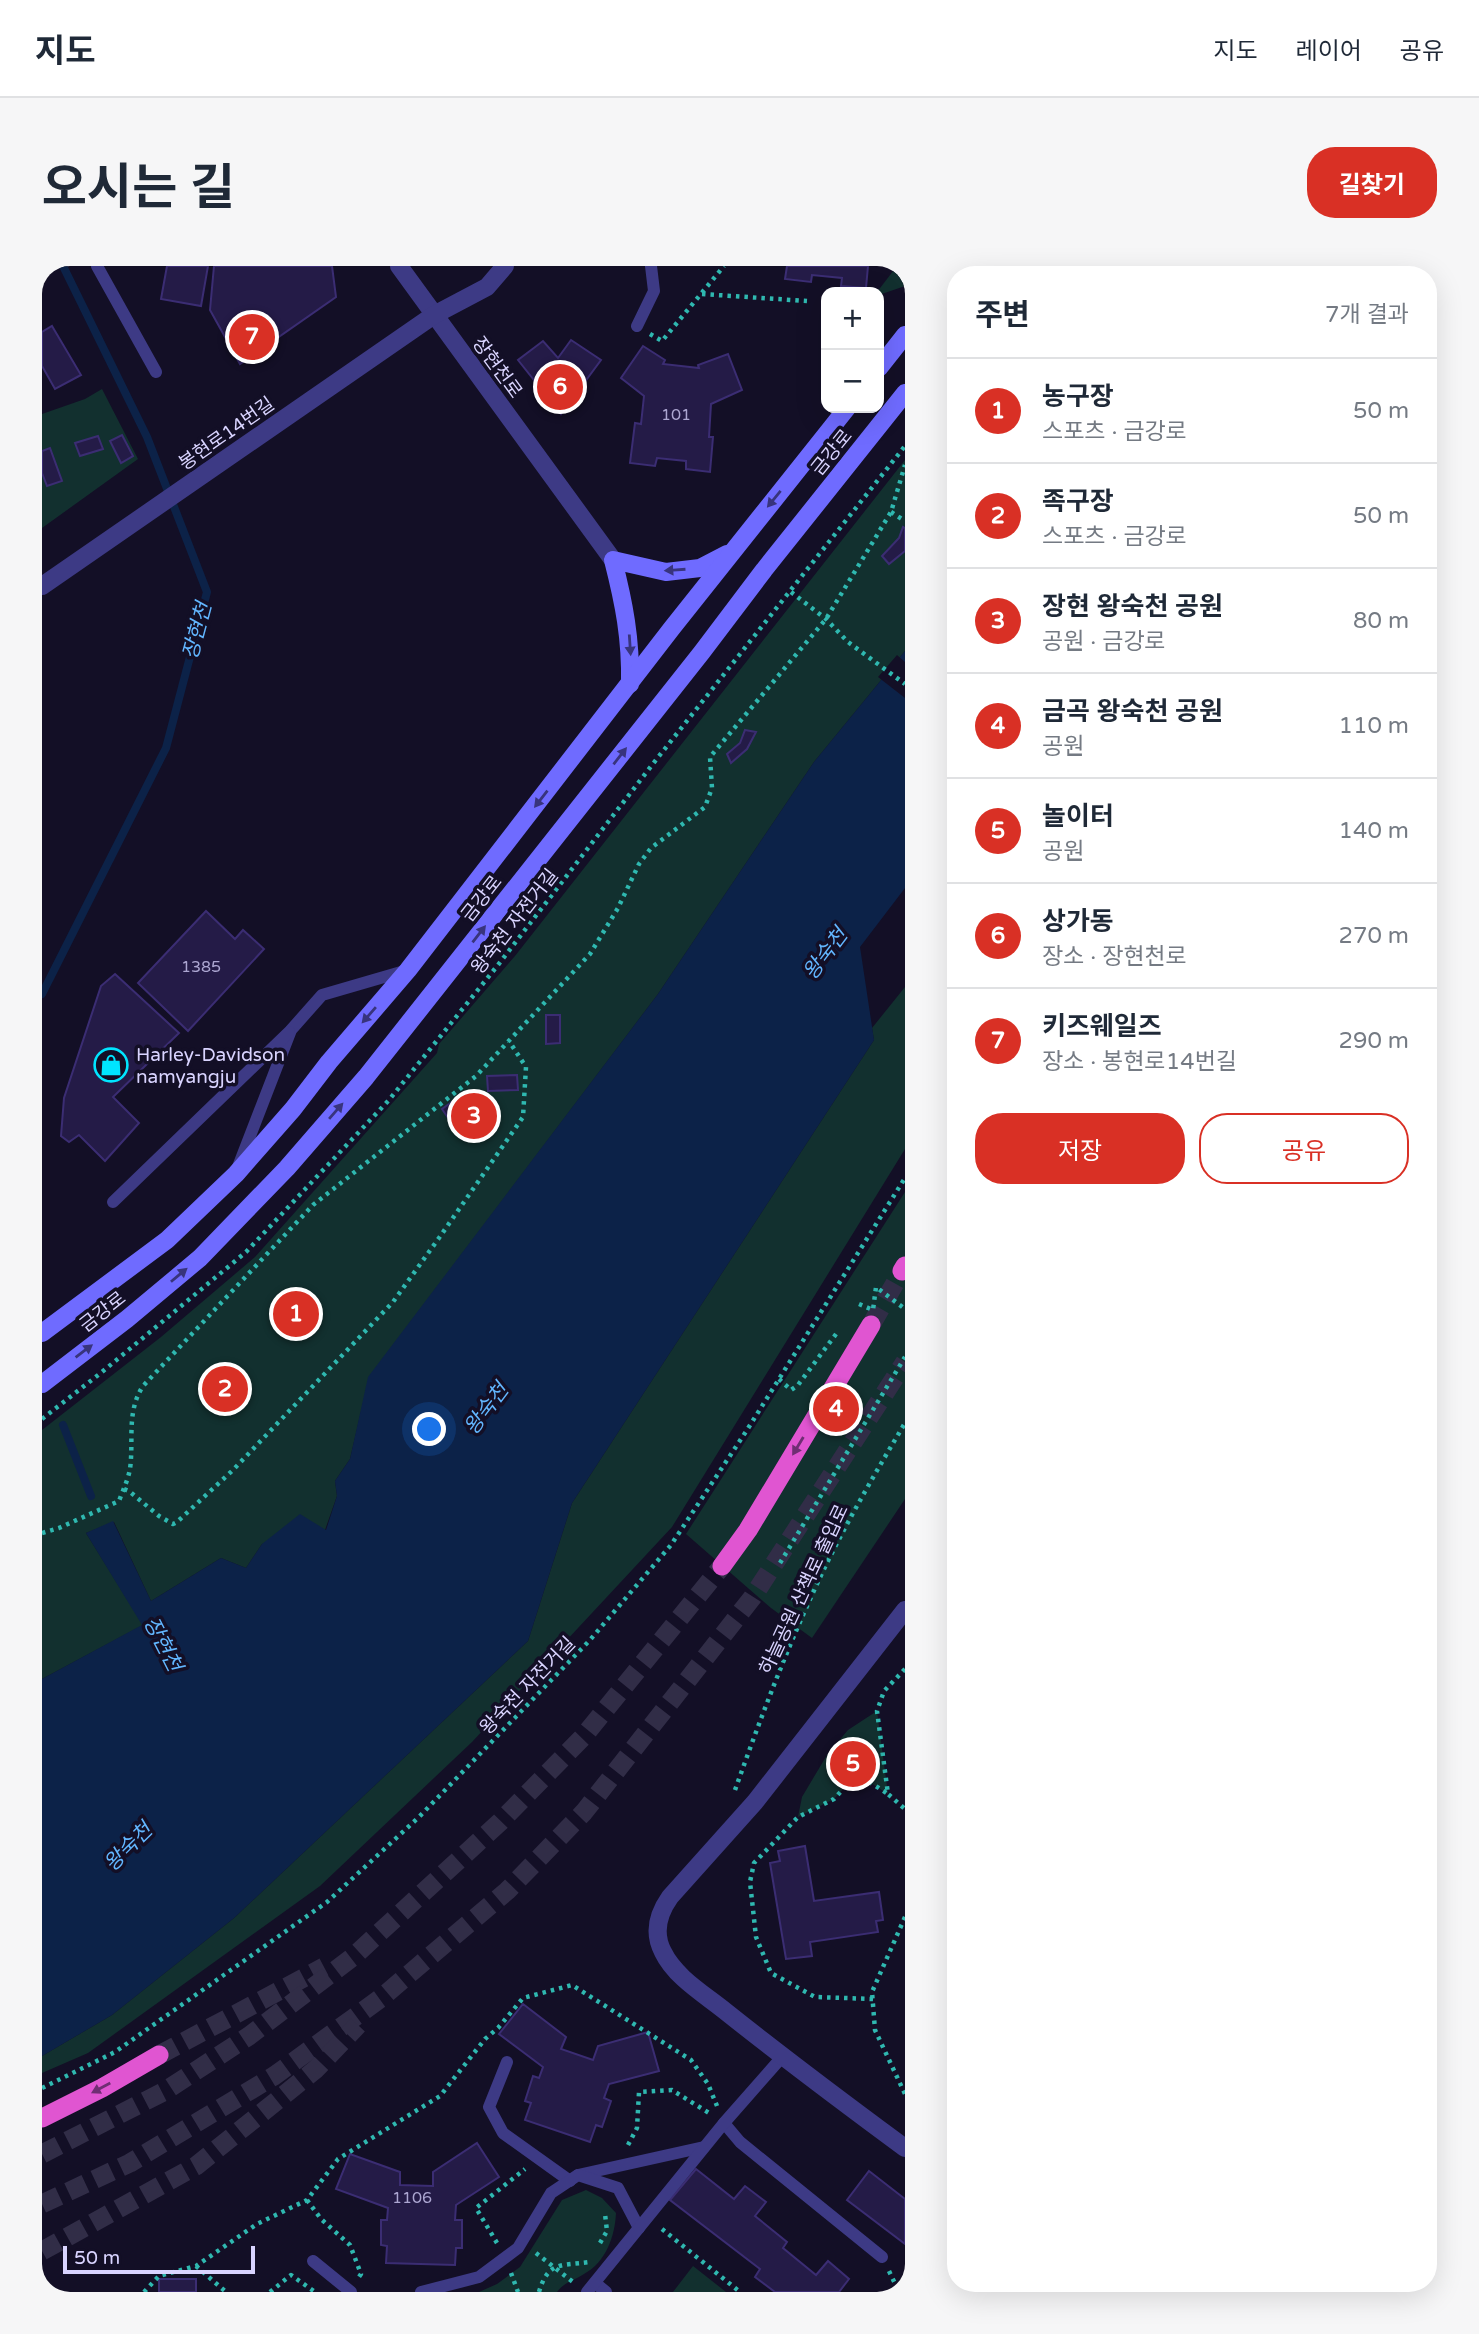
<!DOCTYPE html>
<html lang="ko">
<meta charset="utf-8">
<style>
body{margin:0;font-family:"Varela Round","Noto Sans KR",sans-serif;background:#f6f6f7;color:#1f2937}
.controls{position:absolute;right:21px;top:21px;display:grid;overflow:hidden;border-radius:14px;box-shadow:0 7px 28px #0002}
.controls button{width:63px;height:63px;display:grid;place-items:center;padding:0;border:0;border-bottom:2px solid #e0e1e3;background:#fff;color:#1f2937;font:35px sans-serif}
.scale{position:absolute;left:21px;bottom:18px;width:192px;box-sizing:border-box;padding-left:7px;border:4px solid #d9d4ff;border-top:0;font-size:19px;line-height:24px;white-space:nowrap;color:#d9d4ff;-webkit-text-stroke:5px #130f26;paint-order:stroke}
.you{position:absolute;left:388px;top:1164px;width:24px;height:24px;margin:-18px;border:5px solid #fff;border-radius:50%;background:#1a73e8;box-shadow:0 0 0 10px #1a73e833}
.badge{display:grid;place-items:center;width:46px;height:46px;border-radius:50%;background:#d93025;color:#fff;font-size:23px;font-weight:700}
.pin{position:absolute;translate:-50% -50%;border:4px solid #fff;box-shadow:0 2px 7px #0006}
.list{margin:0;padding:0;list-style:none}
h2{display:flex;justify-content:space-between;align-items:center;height:91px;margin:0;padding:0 28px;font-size:30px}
h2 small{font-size:23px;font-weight:400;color:#747a83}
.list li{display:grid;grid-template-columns:46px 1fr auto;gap:21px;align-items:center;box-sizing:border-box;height:105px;padding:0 28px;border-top:2px solid #e0e1e3}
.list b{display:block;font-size:26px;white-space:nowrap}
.list p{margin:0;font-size:23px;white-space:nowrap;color:#747a83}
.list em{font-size:23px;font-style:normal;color:#747a83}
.actions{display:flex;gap:14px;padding:21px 28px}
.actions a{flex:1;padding:16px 0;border:2px solid #d93025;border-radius:28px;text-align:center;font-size:24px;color:#d93025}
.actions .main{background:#d93025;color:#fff}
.map{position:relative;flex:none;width:863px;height:2026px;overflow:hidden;border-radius:28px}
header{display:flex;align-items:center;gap:42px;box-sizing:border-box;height:98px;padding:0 35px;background:#fff;border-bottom:2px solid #e0e1e3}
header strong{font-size:33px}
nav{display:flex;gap:38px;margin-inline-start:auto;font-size:24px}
.intro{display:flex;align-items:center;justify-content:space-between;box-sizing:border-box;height:168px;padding:0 42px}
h1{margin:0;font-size:49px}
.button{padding:18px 32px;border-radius:28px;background:#d93025;color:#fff;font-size:24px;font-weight:700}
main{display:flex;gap:42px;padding:0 42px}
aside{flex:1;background:#fff;border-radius:28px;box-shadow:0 7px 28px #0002}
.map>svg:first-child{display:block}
</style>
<header>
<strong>지도</strong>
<nav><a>지도</a><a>레이어</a><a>공유</a></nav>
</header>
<div class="intro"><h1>오시는 길</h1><a class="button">길찾기</a></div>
<main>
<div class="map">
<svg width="863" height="2026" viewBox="0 0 863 2026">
<rect width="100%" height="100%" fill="#130f26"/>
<g fill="#12302f">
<path d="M855,0h8v20l-26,9 -2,-3z"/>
<path d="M60,123l36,70 -96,69v-114l43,-15z"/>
<path d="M863,194v191l-91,111 -156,232 -289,383 -19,82 -15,22 2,15 -12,34 -63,14 -16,24 -25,-10 -70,43 -37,-79 -28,11 57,92 -101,54v-249l119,-93 94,-80 182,-204 2,-9 76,-88z"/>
<path d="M863,721v162l-233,378 -200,215 -152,144 -232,167 -46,20v-17l70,-41 122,-97 294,-277 44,-138 302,-463 -2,-12z"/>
<path d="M863,926v307l-93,139 -41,-30 -85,-74z"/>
<path d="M835,1445l11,83 -31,-20 -23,25 -36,18 4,-20 25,-42 21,-25z"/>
<path d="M544,1924l16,8 14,15c-1,23 -10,49 -32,61 -9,6 -20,8 -27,18h-78l18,-8 23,-17 42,-67z"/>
<path d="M651,2000l33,26h-53z"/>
</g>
<path fill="#0c2248" d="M863,385v237l-45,59 14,93 -302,463 -44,138 -294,277 -122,97 -70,41v-377l100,-54 -56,-92 27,-12 38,80 70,-43 25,10 16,-24 38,-30 26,16 11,-34 -2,-15 15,-22 18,-82 290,-383 156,-232z"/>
<path fill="#130f26" d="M855,389l8,7v36l-27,-21z"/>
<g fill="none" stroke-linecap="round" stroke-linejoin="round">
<g stroke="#0c2248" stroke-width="8">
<path d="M0,728l124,-246 41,-156 -60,-155 -84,-171"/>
<path d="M21,1159l28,71"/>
</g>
</g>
<g fill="#241b47" stroke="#3b2d73" stroke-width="2">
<path d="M125,0h41l-7,40 -40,-7z"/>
<path d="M172,0h118l4,31 -96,67 -30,-54z"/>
<path d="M745,0h81l-2,22 -25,-2 1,-8 -30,-3 -1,7 -26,-3z"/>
<path d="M10,60l29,49 -26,14 -13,-23v-34z"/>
<path d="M529,74l30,20 -40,54 -43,-54 25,-19 15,17z"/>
<path d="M601,80l22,14 -2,4 36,4 -1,-3 30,-11 14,36 -31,14 -2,33h4l-3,35 -24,-3v-8l-29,-3 -2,8 -25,-3 5,-40 6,1 3,-28 -23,-18z"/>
<path d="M80,169l11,21 -12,7 -11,-22z"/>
<path d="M56,170l5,13 -23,7 -5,-13z"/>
<path d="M8,182l12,33 -15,5 -5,-13v-22z"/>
<path d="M861,261l2,1v23l-16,13 -7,-8 17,-18z"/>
<path d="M703,464l11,2 -9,17 -16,14 -4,-9 13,-11z"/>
<path d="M164,645l29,28 8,-9 21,19 -76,82 -50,-48z"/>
<path d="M73,708l64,59 -66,64 26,26 -34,38 -26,-26 -10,7 -8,-6 3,-38 37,-112z"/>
<path d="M504,749h14v28l-14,1z"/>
<path d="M475,809l1,15 -30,1 -1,-15z"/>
<path d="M424,826l9,13 -24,17 -9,-13z"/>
<path d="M763,1580l9,55 65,-9 4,28 -7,1 2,11 -68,10 2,14 -26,3 -16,-96 10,-2 -2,-10z"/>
<path d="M481,1738l43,33 -5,12 32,11 5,-14 50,-14 11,39 -50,13 -5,14 7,3 -9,26 -6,-2 -6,17 -65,-22 6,-17 -6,-2 8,-25 6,2 4,-11 -44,-33z"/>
<path d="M435,1877l22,34 -43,28 -1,15h7v28h-6l-1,17 -69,-2 1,-17 -6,-1v-25h6l1,-12 -52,-19 14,-35 50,18v13l33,1v-14z"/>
<path d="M654,1903l38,30 11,-13 21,16 -11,14 32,26 -4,6 33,27 12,-14 21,18 -10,13h-64l-20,-15 5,-8 -90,-69z"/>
<path d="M827,1905l36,28v45l-58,-44z"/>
<rect x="117" y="2013" width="37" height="13"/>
</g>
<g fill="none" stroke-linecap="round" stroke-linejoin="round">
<g stroke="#312d47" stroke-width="19" stroke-dasharray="19 10" stroke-linecap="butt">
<path d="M829,1059l31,-54"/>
<path d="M117,1789l165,-88"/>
<path d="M0,1888l123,-63 84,-55 105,-80 146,-134 83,-85 139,-171"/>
<path d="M0,1938l88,-41 144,-87 107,-78 126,-107 77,-79 168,-214 153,-236"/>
<path d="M0,1985l154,-85 120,-97 42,-44"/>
</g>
<g stroke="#2fb8b0" stroke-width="4.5" stroke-dasharray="3.5 5" stroke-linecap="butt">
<path d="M660,28l105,7"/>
<path d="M608,68l12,7 62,-75"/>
<path d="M849,246l14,9"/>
<path d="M749,326l35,27 22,23 57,42"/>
<path d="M737,1113l12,11 7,-5 41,-55"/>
<path d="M0,1153l60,-47 144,-120 143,-152 109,-135 154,-200 253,-319"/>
<path d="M82,1223l5,2 30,25 14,8 4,-2 56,-52 160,-168 46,-64 84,-121 3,-50 -17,-26"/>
<path d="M0,1267l17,-5 60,-27c4,-11 9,-21 11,-32 4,-29 -4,-57 13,-83l170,-181 163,-129 114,-122 28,-46 21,-44 12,-16 54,-41 7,-19 -2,-31 116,-138 65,-107 14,-47"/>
<path d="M863,1403l-21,22 -7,20 11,83 17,15"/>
<path d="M693,1524c27,-76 55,-150 90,-223 24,-49 52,-97 80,-144"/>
<path d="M863,1651l-33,75 3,38 30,64"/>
<path d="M831,1733l-58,-2 -44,-24 -15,-36 -6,-55 4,-19 44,-46 36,-18 23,-25 31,20"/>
<path d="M0,1822l73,-36 212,-150 92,-85 171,-177 81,-95 76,-115 158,-252"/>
<path d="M586,1879l9,-17 2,-36 33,-2 37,23"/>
<path d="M265,1934l14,19 29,26 11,29 -2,3"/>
<path d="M620,1963l78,63"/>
<path d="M455,1977l-21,-35 49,-39"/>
<path d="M558,1977l7,-12 -2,-17"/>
<path d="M494,1987l37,29"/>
<path d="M154,2000l30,26"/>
<path d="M847,2005l10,21"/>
<path d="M469,2007l7,19"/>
<path d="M102,2026l15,-16 37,-10 61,-42 50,-24 31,-41 102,-63 45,-57 13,-11 25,-30 49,-13 119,75 17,24 9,22"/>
<path d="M228,2026l21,-17 24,17"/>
<path d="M497,2026c9,-31 22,-26 50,-30"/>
</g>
<g stroke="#3d3a85" stroke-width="12">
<path d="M55,0l59,106"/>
<path d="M595,60l17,-35 -3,-25"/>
<path d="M196,901l53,-137 31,-35 86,-25"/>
<path d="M71,936l176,-170"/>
<path d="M465,1796l-18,45 14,26 67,48"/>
<path d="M682,1857l16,19 142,115"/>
<path d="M536,1909l126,-28"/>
<path d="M271,1995l38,31"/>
<path d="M553,2017l11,9"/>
<path d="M379,2026l58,-15 39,-29 33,-55 27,-18 40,13 21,40"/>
<path d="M545,2026l137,-169 58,-66"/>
</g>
<g stroke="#3d3a85" stroke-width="18">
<path d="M357,0l214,294"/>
<path d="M0,320l392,-271 53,-28 18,-21"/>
<path d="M863,1344l-150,192 -85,95c-12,17 -17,36 -7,55 12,25 41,42 62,59 59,47 119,92 180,137"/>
</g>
<g stroke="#6f6bff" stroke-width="18">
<path d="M837,102l26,-33"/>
<path d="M588,418c1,-45 -6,-81 -17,-124l53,12 34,-4 27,-14"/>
<path d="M0,1067l125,-93 69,-66 57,-65 36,-47 79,-92 264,-342 175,-220"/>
<path d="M0,1118l85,-65 73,-61 87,-90 79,-91 336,-425 62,-82 141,-177"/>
</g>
<g stroke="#e055d1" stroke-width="19">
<path d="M860,1005l3,-5"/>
<path d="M680,1300l26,-36 123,-205"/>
<path d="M0,1852l60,-30 57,-33"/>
</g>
<g stroke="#2fb8b0" stroke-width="4.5" stroke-dasharray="3.5 5" stroke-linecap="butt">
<path d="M817,1038l14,6 3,-23 29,22"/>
<path d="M738,1297l125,-206"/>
</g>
</g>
<defs><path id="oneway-solid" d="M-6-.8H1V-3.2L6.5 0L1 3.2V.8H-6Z" transform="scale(1.75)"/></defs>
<g fill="#38347d">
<use href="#oneway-solid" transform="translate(732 233) rotate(129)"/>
<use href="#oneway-solid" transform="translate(633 304) rotate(176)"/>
<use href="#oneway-solid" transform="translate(588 379) rotate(86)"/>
<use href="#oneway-solid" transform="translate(578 490) rotate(-52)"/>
<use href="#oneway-solid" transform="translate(499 533) rotate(128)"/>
<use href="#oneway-solid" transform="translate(437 668) rotate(-52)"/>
<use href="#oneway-solid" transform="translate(327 749) rotate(131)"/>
<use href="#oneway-solid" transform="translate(294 845) rotate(-49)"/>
<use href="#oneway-solid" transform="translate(137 1009) rotate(-40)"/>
<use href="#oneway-solid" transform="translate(42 1085) rotate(-37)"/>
</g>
<g fill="#6f2e73">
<use href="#oneway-solid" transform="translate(756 1180) rotate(121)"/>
<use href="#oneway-solid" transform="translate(59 1822) rotate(152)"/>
</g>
<defs>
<symbol id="shop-ring" viewBox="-11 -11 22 22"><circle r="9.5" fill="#130f26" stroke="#00e5ff" stroke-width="1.5"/><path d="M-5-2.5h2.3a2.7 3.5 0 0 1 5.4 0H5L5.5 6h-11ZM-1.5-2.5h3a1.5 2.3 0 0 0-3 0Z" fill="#00e5ff"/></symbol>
</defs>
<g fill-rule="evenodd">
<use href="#shop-ring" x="50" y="780" width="38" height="38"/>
</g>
<g text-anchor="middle" stroke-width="7" stroke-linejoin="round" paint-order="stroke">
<g font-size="16" fill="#aca6d1">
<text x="634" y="154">101</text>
<text x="159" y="706">1385</text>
<text x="370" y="1937">1106</text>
</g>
<g font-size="19" fill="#d9d4ff" stroke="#130f26">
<text transform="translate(456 101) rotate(54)" y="7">장현천로</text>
<text transform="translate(184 167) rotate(-35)" y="7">봉현로14번길</text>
<text transform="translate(789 186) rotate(-51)" y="7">금강로</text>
<text transform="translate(439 632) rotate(-52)" y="7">금강로</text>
<text transform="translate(472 655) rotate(-52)" y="7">왕숙천 자전거길</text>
<text transform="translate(60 1045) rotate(-38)" y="7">금강로</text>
<text transform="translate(761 1323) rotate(-65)" y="7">하늘공원 산책로 출입로</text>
<text transform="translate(485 1419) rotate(-46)" y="7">왕숙천 자전거길</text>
</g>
<g font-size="19" fill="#d9d4ff" stroke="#130f26" text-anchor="start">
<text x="94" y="795">Harley-Davidson<tspan x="94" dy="22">namyangju</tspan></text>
</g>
<g font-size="21" font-style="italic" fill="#62b6ff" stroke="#130f26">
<text transform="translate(155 365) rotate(-75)" y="7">장현천</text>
<text transform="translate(783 688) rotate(-53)" y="7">왕숙천</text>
<text transform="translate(444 1143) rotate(-53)" y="7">왕숙천</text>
<text transform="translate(121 1378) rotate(63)" y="7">장현천</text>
<text transform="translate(86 1581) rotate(-45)" y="7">왕숙천</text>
</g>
</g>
</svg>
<div class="controls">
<button>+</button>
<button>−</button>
</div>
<div class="scale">50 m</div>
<div class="you"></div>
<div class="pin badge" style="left:254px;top:1048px">1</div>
<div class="pin badge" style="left:183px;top:1123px">2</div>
<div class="pin badge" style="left:432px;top:850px">3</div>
<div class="pin badge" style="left:794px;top:1143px">4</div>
<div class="pin badge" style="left:811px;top:1498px">5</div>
<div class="pin badge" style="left:518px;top:121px">6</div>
<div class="pin badge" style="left:210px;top:71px">7</div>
</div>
<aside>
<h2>주변<small>7개 결과</small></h2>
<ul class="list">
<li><span class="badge">1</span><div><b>농구장</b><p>스포츠 · 금강로</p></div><em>50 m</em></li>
<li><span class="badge">2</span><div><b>족구장</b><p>스포츠 · 금강로</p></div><em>50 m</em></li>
<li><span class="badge">3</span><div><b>장현 왕숙천 공원</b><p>공원 · 금강로</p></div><em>80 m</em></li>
<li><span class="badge">4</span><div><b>금곡 왕숙천 공원</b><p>공원</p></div><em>110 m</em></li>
<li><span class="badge">5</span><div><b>놀이터</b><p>공원</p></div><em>140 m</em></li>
<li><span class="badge">6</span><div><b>상가동</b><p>장소 · 장현천로</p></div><em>270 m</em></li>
<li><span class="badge">7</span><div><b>키즈웨일즈</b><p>장소 · 봉현로14번길</p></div><em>290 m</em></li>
</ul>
<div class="actions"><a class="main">저장</a><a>공유</a></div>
</aside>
</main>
